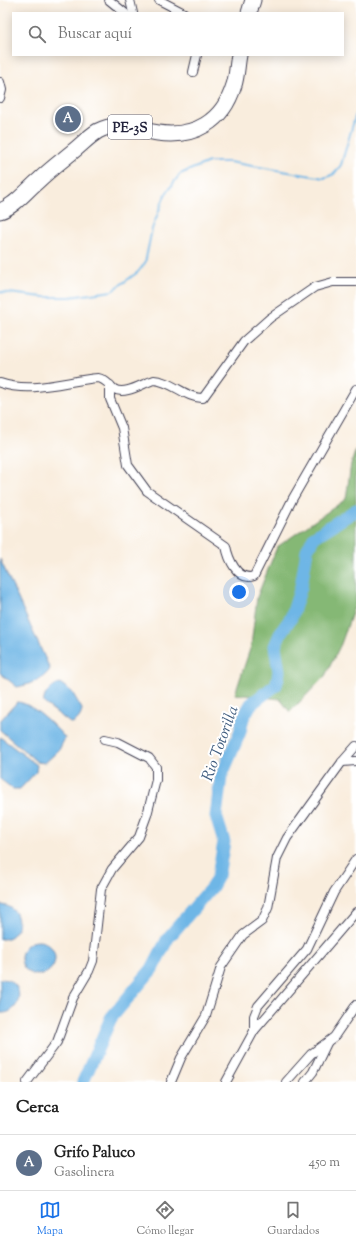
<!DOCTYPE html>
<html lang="es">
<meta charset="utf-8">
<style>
body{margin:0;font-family:"Sorts Mill Goudy",serif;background:#f2f2f2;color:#222}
.you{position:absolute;left:239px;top:592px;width:14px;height:14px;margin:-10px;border:3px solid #fff;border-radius:50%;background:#1a73e8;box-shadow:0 0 0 6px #1a73e833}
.badge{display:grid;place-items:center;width:26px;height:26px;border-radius:50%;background:#1a73e8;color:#fff;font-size:13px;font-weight:700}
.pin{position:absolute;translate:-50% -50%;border:2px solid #fff;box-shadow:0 1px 4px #0006}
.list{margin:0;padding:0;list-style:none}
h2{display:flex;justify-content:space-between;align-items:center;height:52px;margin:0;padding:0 16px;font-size:17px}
h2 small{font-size:13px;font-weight:400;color:#767676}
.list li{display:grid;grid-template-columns:26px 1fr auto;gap:12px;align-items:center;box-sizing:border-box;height:56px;padding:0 16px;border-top:1px solid #e0e0e0}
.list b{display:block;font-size:15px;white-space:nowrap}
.list p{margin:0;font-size:13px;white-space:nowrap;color:#767676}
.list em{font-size:13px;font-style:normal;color:#767676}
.icon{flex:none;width:22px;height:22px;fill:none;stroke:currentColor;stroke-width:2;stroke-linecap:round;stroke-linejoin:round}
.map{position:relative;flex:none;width:356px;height:1082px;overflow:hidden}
.search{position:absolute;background:#fff;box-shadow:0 2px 10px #0003;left:12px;right:12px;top:12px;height:44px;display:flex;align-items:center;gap:10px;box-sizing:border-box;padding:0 14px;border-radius:0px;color:#767676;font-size:15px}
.sheet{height:108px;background:#fff}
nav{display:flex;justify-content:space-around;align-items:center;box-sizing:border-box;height:56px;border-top:1px solid #e0e0e0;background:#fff;font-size:11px;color:#767676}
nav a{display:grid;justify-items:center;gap:2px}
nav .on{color:#1a73e8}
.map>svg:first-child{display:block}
</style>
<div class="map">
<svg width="356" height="1082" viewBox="0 0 356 1082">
<rect width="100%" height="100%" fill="#fff"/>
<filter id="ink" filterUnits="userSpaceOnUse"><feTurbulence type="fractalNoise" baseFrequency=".025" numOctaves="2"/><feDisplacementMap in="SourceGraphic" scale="8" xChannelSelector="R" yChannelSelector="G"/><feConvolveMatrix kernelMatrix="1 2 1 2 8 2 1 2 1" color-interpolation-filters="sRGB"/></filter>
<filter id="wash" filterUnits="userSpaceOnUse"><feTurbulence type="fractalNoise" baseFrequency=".012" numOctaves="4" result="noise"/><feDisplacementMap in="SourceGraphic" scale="16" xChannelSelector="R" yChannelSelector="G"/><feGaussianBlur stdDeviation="0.9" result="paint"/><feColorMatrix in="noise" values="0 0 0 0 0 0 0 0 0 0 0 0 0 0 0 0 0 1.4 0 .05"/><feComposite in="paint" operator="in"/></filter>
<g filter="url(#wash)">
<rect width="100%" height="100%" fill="#f9eddd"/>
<path fill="#85b874" stroke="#546d58" d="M356,449v153l-15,42 -16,32 -35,36 -10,-13 -45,-5 16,-48 6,-49 20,-50 69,-48 5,-35z"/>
<g fill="#6eb6e6" stroke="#486c90">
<path d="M0,559l50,110c-5,10 -22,16 -33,18l-17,-14z"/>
<path d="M60,683l12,9 10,17c0,6 -5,14 -12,14l-26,-20c-2,-8 8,-18 16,-20z"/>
<path d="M17,702c14,0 39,25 48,36l-6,12 -14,13 -8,-1 -37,-32v-9z"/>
<path d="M0,737l37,28 -1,7 -16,17h-7l-13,-10z"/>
<path d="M0,905c24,-1 24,36 0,34z"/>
<circle cx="38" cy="958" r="17"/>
<path d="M0,979c26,-1 24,36 0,34z"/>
</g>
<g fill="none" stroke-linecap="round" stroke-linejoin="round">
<path stroke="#6eb6e6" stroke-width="2" d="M0,292l43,5h27l42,-6 26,-19 7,-9 7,-34 13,-34 15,-21 29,-12h20l95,16 10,-4 7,-9 15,-51"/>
<path stroke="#6eb6e6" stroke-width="13" d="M83,1082l28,-64 41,-49 16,-31 44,-51 6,-11 6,-34 -8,-26 5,-39 19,-45 3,-14 8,-14 25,-19 2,-7 1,-7 -4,-25 6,-14 10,-14 10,-31 6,-37 7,-13 42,-27"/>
</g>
</g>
<g filter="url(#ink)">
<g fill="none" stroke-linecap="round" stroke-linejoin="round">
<defs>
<g id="street">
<path d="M109,0l16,13"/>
<path d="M130,0l3,13"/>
<path d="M159,0l25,13"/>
<path d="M193,72l4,-17"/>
<path d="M0,82l2,8 -2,8"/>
<path d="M0,383c32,11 65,-2 98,-5 7,1 11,7 16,11 11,7 29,-6 40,-9 18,1 33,19 49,18l41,-57 26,-23 45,-31 18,-5h23"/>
<path d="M110,385v14l12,29 6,37 19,26 79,55c2,11 11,36 28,30l39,-78 63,-109"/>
<path d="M342,762l14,-1"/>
<path d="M254,1031v-15l4,-10 49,-57 27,-57 22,-33"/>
<path d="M27,1082l30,-40 16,-44 16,-27 4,-10 8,-72 11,-20 27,-32 8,-22 9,-35v-13l-7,-9 -31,-16 -13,-3"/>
<path d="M171,1082l10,-24 25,-42 15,-49 22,-32 19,-14 6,-13 9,-50 10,-20 55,-76 14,-16"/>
<path d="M226,1082l28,-51 102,-119"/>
<path d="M286,1082l25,-28 23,-17 22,-32"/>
<path d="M305,1082l8,-10 14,-29"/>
</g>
<g id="highway">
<path d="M249,13l4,-13"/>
<path d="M0,211c15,-5 26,-20 38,-30 12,-12 26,-22 39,-33 7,-6 14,-13 21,-17 20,-11 40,-1 60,2 36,5 65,-11 76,-48 3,-9 3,-20 5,-30"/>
</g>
</defs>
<use href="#street" stroke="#424053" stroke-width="10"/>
<use href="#highway" stroke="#424053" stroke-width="17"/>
<use href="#street" stroke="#fff" stroke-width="8"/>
<use href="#highway" stroke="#fff" stroke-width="15"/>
</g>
</g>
<g text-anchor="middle" stroke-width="4" stroke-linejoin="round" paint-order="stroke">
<rect fill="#fff" stroke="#646476" stroke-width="1" x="108" y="115" width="44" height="24" rx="3"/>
<g font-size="14" font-weight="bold" fill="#22223b">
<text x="130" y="132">PE-3S</text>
</g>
<g font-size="16" font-style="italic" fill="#405d7f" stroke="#fff">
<text transform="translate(219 743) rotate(-70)" y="6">Rio Totorilla</text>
</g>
</g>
</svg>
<div class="you"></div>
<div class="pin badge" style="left:68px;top:119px;background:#5c6f8a">A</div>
<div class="search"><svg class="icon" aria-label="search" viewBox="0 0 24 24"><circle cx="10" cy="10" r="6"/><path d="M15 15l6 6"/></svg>Buscar aquí</div>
</div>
<section class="sheet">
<h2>Cerca<small></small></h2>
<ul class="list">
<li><span class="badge" style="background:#5c6f8a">A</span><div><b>Grifo Paluco</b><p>Gasolinera</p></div><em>450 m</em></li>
</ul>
</section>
<nav>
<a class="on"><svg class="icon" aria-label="map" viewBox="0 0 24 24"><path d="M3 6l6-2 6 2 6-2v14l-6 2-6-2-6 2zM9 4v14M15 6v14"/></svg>Mapa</a>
<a><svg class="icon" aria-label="directions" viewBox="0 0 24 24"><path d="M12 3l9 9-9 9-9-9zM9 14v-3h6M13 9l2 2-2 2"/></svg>Cómo llegar</a>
<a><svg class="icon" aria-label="saved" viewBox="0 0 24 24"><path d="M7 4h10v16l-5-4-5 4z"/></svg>Guardados</a>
</nav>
